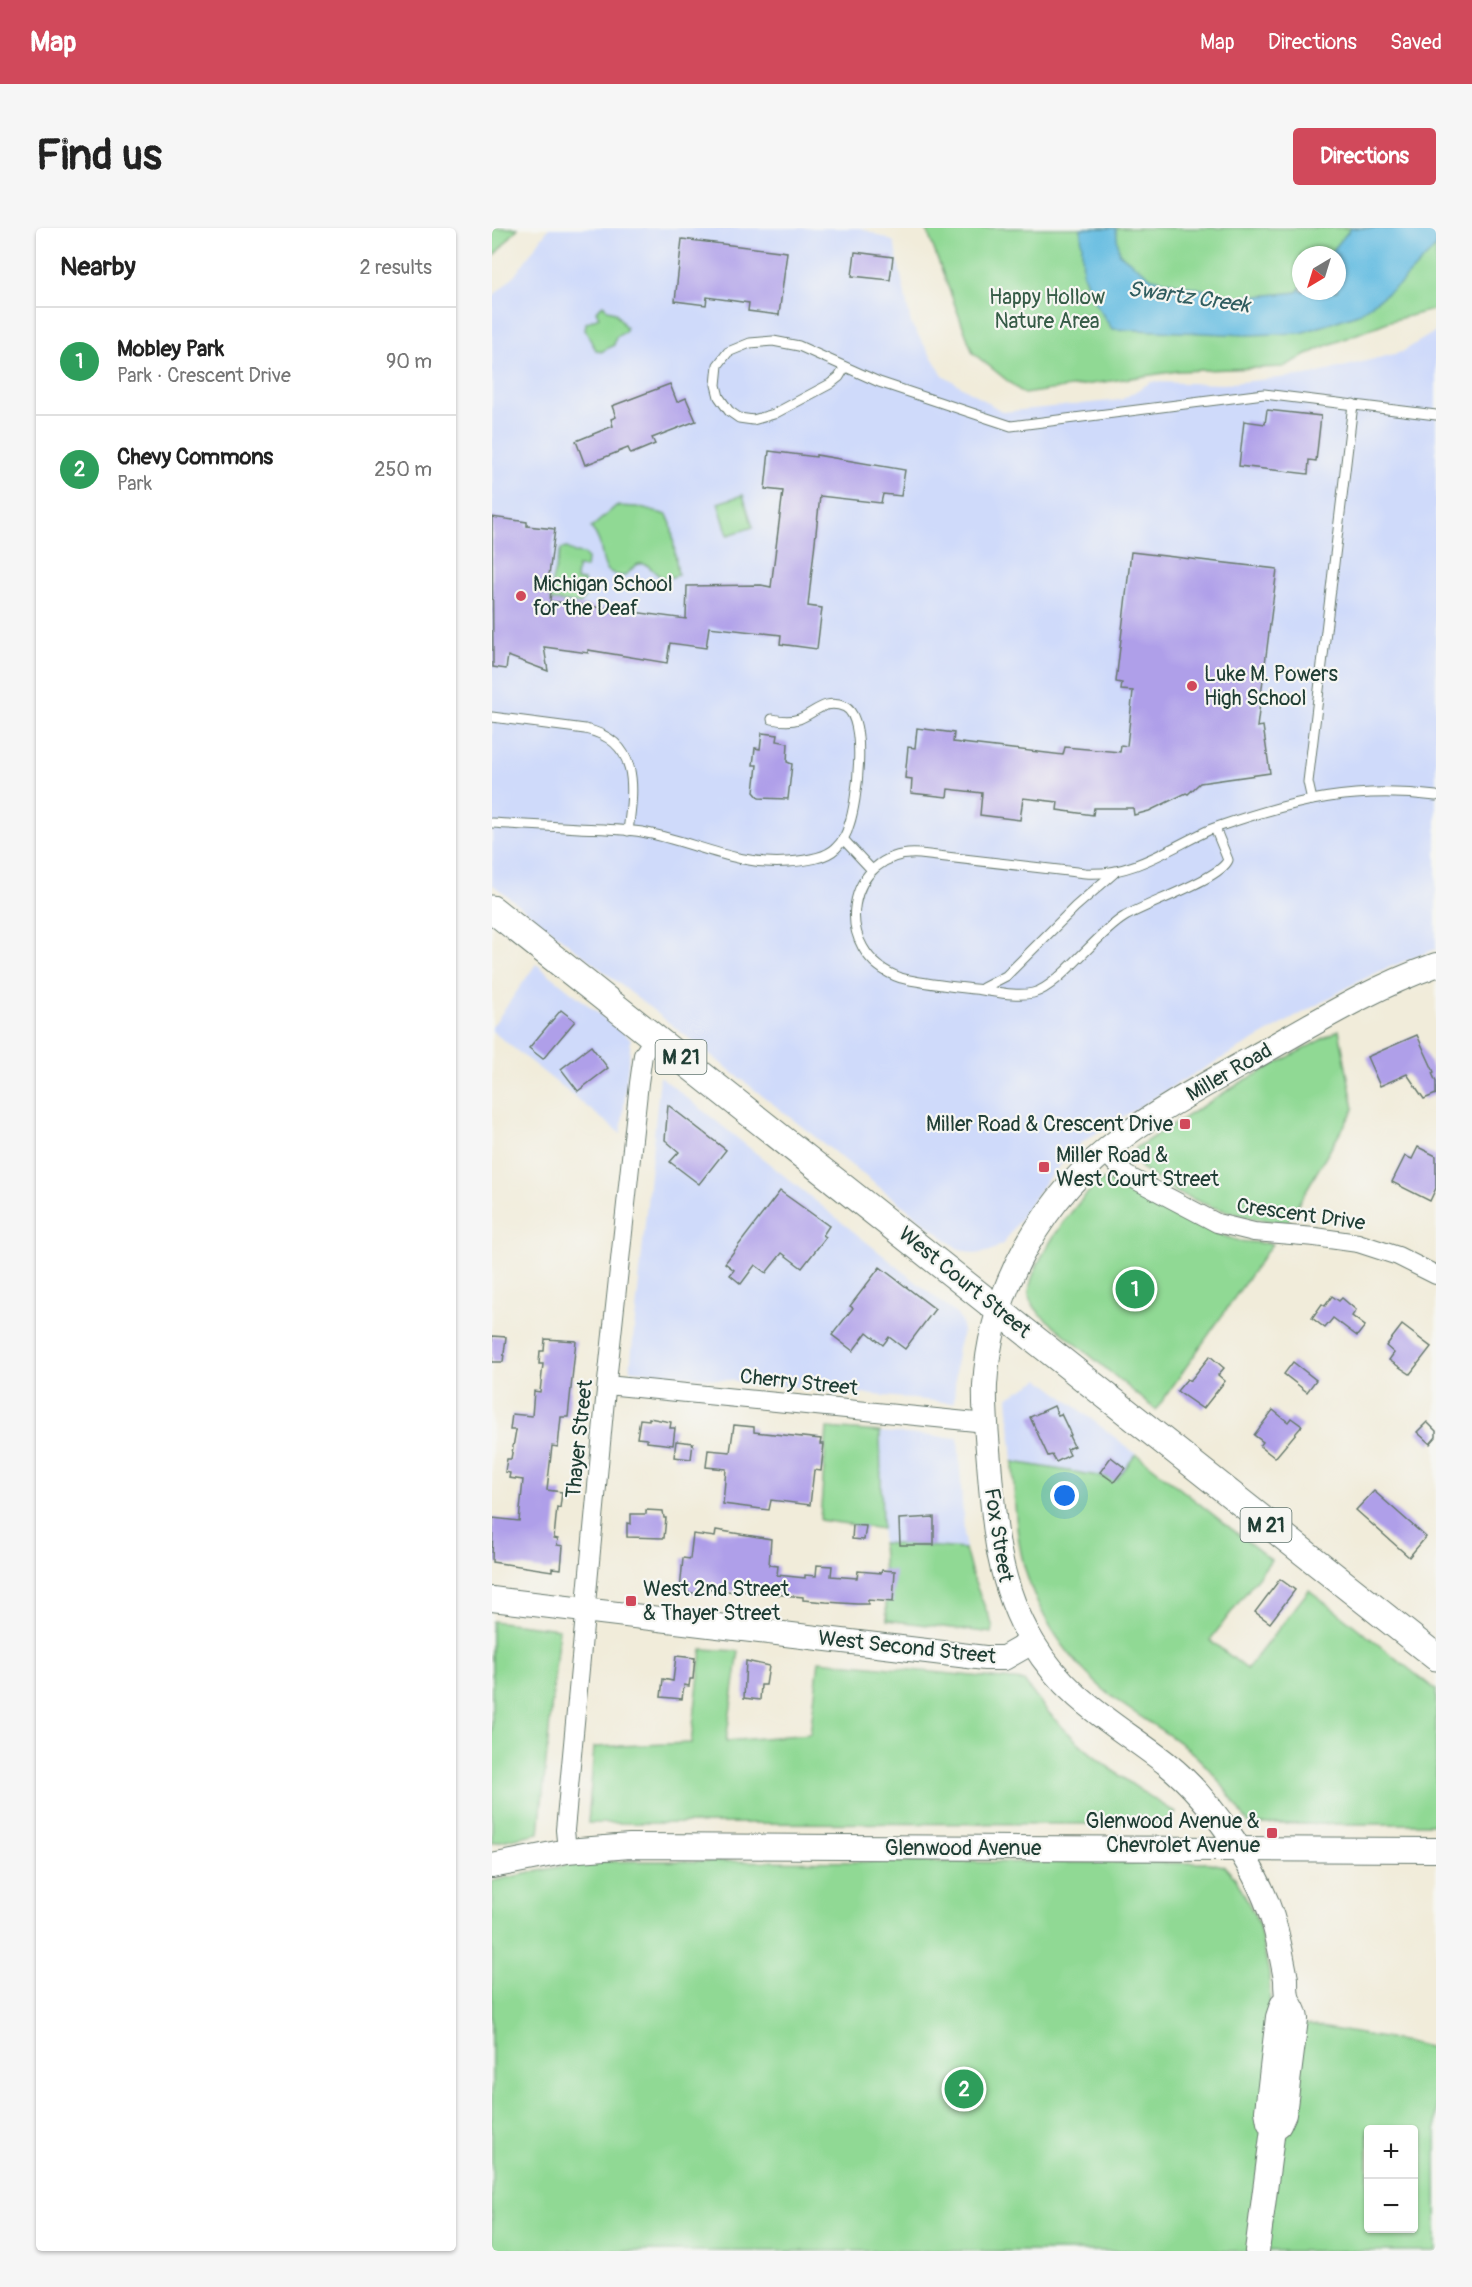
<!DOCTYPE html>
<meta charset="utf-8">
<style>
body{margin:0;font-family:Pangolin,sans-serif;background:#f6f6f6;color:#222}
.controls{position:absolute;right:18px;bottom:18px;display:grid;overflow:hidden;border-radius:6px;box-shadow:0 2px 4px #0004}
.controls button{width:54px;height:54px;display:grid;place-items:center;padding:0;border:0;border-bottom:2px solid #e0e0e0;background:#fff;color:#222;font:30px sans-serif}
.compass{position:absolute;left:800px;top:18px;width:54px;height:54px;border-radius:50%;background:#fff;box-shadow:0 2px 4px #0004;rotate:218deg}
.you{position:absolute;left:573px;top:1268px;width:21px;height:21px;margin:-15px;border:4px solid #fff;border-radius:50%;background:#1a73e8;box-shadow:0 0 0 9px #1a73e833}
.badge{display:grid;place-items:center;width:39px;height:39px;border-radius:50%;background:#d1495b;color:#fff;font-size:20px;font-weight:700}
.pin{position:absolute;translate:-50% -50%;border:3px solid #fff;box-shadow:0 2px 6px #0006}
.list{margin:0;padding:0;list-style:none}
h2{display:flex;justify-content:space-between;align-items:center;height:78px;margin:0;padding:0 24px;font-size:26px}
h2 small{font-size:20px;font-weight:400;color:#767676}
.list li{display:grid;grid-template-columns:39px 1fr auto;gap:18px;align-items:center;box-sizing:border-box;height:108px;padding:0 24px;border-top:2px solid #e0e0e0}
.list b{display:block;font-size:22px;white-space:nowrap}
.list p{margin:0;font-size:20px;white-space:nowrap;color:#767676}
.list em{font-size:20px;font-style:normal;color:#767676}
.map{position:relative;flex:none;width:944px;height:2023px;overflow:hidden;border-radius:6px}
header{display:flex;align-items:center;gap:36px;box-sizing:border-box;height:84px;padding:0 30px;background:#d1495b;color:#fff}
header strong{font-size:28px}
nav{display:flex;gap:33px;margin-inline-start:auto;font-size:21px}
.intro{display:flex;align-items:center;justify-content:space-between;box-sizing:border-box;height:144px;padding:0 36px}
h1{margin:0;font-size:42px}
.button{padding:15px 27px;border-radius:6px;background:#d1495b;color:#fff;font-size:21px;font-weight:700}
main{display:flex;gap:36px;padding:0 36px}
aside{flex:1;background:#fff;border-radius:6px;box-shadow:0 2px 4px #0004}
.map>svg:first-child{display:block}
</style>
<header>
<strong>Map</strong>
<nav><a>Map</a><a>Directions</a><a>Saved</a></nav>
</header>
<div class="intro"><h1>Find us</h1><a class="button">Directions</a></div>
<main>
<aside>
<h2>Nearby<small>2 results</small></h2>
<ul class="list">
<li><span class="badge" style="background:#2e9e5b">1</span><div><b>Mobley Park</b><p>Park · Crescent Drive</p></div><em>90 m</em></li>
<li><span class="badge" style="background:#2e9e5b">2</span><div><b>Chevy Commons</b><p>Park</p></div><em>250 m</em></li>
</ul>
</aside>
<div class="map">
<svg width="944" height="2023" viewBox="0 0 944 2023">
<rect width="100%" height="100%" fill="#f6f6f2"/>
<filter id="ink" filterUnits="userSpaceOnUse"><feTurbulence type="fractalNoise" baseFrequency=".0167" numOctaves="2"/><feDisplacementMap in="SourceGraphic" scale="12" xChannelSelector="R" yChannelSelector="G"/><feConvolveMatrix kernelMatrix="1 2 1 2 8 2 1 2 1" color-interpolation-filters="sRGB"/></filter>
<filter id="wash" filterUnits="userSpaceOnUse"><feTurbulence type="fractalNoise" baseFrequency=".008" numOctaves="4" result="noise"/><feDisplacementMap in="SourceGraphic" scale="24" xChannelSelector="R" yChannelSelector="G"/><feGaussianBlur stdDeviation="1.35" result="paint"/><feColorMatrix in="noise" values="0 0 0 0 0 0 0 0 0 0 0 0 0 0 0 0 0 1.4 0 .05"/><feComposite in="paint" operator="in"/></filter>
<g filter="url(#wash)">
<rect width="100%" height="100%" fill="#f1ecda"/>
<g fill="#cfdafa">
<path d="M57,0h312l33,14 17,82 32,51 60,37 118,-12 30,-18 72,2 92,-10 87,-22 34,-21v618l-54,21 -30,15 -172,97 -98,60 -37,40 -41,61 -13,8 -16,3 -18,-6 -465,-364v-587l23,-22z"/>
<path d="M44,736l95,75 -10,95 -129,-103v-4z"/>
<path d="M168,848l296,238 5,7 2,10 -6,20 -3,52 -324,-33z"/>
<path d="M548,1151l96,75 -19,25 -104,-17 -5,-65z"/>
<path d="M388,1204l78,6 7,111 -83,-6z"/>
</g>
<g fill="#90d994" stroke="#588b64" stroke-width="1.5" fill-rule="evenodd">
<path d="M0,0h26l-26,30z"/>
<path d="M434,0h510v81l-46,12 -69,27 -38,19 -105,4 -154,23 -51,-41zM809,27h36v36h-36z"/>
<path d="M111,77l5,5 7,2 11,16v3l-10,6 -2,8 -13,7 -5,-2 -11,-20 1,-7 13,-6 -3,-6z"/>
<path d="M251,267l10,32 -25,8 -10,-32z"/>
<path d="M124,278l21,1 30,8 4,9 7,51c-25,11 -23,-14 -39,-11 -7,2 -9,9 -15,12 -32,-2 -14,-28 -33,-48z"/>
<path d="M75,320l7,5 10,1 3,5 -1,9 -9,-1 -1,13 8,1 2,15 -6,8 -30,-4 2,-19 9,-32z"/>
<path d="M847,802l15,79 -67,114 -32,-4 -43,-12 -36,-15 -35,-24 -7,-16 3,-5 101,-63z"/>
<path d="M610,952l15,2 101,52 21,7 33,3 -116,166 -115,-95c-3,-4 -9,-10 -11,-15 -9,-27 50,-105 72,-120z"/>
<path d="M335,1200l53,4 2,97 -62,-9z"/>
<path d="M644,1226l135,106 -61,80 37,29 62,-79 127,100v134h-187c-14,-20 -28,-44 -46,-61 -24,-25 -57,-41 -84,-61 -48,-36 -86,-90 -98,-149 -6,-30 -7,-61 -8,-91l104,17z"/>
<path d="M390,1315l83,6 8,29 20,49 -1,6 -105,-13z"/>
<path d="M0,1393l67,8 -20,204 -47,10z"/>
<path d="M210,1421l37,2 -13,90 84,-7 9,-73 205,20c38,56 95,97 152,132l-14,11 -574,-1 6,-76 97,-4z"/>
<path d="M153,1633l565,2 14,3 12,13 22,43 11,51 1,23 -2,22 145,25 23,6v202h-944v-370l89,-19zM876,1902h46v98h-46z"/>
</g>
<path fill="#64bce1" stroke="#427c8a" stroke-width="1.5" d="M589,0h35l3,25 33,25 88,20 57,-6 4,-5v4h36v-36h-8l22,-27h85v19l-36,37 -42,30 -57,19 -53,2 -136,-6 -19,-29 -10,-26z"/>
<g id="blocks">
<g fill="#af9fe9">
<path d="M190,11l105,13 -8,63 -31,-4 1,-8 -42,-6 -1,8 -31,-4z"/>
<path d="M363,24l38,5 -3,23 -38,-4z"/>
<path d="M178,156l7,18 9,-4 10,23 -44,17 3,6 -24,10 -3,-6 -43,17 -9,-24 37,-15 -2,-7 5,-2 -4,-11z"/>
<path d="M775,182l54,6 -5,45 -7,-1 -1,14 -69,-8 5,-45 21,3z"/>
<path d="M277,223l47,6v-2l89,15 -4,26 -18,-2 -2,9 -61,-7 -12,110 14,2 -5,41 -37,-5 1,-9 -72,-8 -3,21 -36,-5 -3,20 -79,-13v3l-44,-6 4,24 -40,-15 -2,13 -13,-2 -1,-150 35,5v4l28,3 -8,62h4l-1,10 136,18 1,-33 74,-1 10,2 12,-96 -18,-2z"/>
<path d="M639,324l146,17 -20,158 6,-1 7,47 -70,10 -12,11 -2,-1 -37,18 -15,4 -1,-7h-39l-1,7 -36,-5 1,-8 -35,-4 -3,22 -40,-5 2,-22 -34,-4 -1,8 -36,-4 1,-14 -7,-1 3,-31 7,1 2,-20 37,5 -1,9 110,13 2,-8 55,5 1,-7 6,1 6,-55 -12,-1 1,-7 -6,-1z"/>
<path d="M270,505l16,2 -1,6 11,2 -1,19 5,2 -4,35 -29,-1 -5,-6 3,-27h-4l2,-17 5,1z"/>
<path d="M69,782l14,11 -32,38 -14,-11z"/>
<path d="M925,807l17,37 -2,1 4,9v12l-12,5 -17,-25 -27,12 -13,-29z"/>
<path d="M99,818l17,22 -30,23 -17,-22z"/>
<path d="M176,877l58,45 -27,34 -29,-22 9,-10 -14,-12z"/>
<path d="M926,919l18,9v32l-6,13 -38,-19 13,-26 7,3z"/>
<path d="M288,963l49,35 -6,9 3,2 -24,31 -20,-15 -16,20 -11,-8 -14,19 -11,-9 4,-5 -9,-7z"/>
<path d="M388,1039l55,42 -30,40 -16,-12 -6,8 -16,-13 -14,19 -21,-16 21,-27 -3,-2z"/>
<path d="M840,1068l7,5 3,-3 14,12 -4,6 13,10 -8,10 -24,-18 -8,10 -13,-10 10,-14 3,2z"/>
<path d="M910,1097l29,22 -21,27 -21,-14 5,-7 -8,-7z"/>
<path d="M0,1108l14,1 -3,25h-11z"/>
<path d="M53,1111l31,2 -8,76h-7l-3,30 -6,-1 -5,44 15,2 -2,16 -3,-1 -3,31 4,1 -1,6 6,1 -2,23 -9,-1v3l-60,-9 1,-44 26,3 4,-41 -14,-2 1,-5 -5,-1 2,-13h4l5,-29h-6l2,-16 20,2 2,-25 6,1 3,-28h-4l1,-13h4z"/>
<path d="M718,1128l14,12 -6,7 7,6 -22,28 -26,-18 10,-12 3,2z"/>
<path d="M801,1134l23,18 -9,12 -23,-18z"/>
<path d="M562,1178l4,9 3,-1 10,21 -2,1 5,10 -7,3 3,6 -14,7 -4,-7 -4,1 -18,-39z"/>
<path d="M781,1182l15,12 3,-4 11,8 -27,32 -15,-12 3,-4 -9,-7z"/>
<path d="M157,1190l22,4 -1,6h5l-2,17 -26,-3v-3l-10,-1 3,-19 9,1z"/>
<path d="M935,1194l9,9v6l-6,7 -13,-12z"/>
<path d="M242,1197l20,2v5l67,7 -1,5h4l-3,27 -7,-1 -4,35 -39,-5 -2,10 -46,-6 3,-35 -20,-2 2,-17 22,2z"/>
<path d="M184,1213l17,2 -2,16 -17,-2z"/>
<path d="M619,1229l14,11 -11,14 -14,-10z"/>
<path d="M882,1263l52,46 -17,20 -53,-47z"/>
<path d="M154,1282l17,1 1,7h2l-2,20 -37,-1v-14l4,1v-10h15z"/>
<path d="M442,1289v28h-34l-1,-26z"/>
<path d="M361,1297l13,1 -2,14 -12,-1z"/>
<path d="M224,1302l55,9 -2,26 9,1 -1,9 28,3v-3l11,1 1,-11 15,1 -1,10 26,2 1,-7 23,2 1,-3 13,1 -2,31 -25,-2v4h-11l-31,-2 -23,-2v-3l-69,-7v2l-35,-5 -1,7 -18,-3 3,-33 7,1 3,-25 22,3z"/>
<path d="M788,1351l15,11 -25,33 -15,-11z"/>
<path d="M184,1428l19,2 -2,21h-3l-1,7 -5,-1 -2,14 -21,-2 2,-18 10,2z"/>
<path d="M254,1433l23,5 -3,19h-5l-1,15 -16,-2z"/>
</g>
</g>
</g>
<g filter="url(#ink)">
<use href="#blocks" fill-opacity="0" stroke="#687a6e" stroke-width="1.5"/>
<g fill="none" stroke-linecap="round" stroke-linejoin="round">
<defs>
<g id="lane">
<path d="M353,139l-6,10 -9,7 -56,30 -21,6 -14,-2 -10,-7 -10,-14 -3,-12 2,-20 10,-13 22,-9 23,-2 26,5 80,36 132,44 253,-32 172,21"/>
<path d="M0,489l93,12c55,12 49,58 43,102"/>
<path d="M820,572l-4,-18 45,-378"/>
<path d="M0,595c29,2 58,3 87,5 21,1 42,1 63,4 51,9 93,34 146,30 15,-1 37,-3 48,-14 6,-6 11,-15 13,-23 8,-22 19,-107 -4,-118 -20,-9 -30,6 -46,12 -9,3 -18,2 -27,0"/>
<path d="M723,600l13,32c-8,19 -83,44 -104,57 -27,16 -65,70 -91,76 -18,4 -40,-2 -59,-4 -24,-3 -49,-5 -73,-11 -73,-25 -55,-130 19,-124l165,19c45,4 85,-25 124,-43l11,-4c75,-26 136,-40 216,-30"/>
<path d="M351,611l29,31"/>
<path d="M491,760l23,-12 69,-69 39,-34"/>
</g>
<g id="street">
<path d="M613,924l21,23 91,48 37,9 61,5 43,6 40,13 38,19"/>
<path d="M115,1157l379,38"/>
<path d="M75,1623l-2,-21 40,-430 34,-317 4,-28 12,-19"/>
</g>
<g id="secondary">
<path d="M0,1371l493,59h19l28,-16"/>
<path d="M0,1638l75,-15 63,-5 806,4"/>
<path d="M781,1901l-4,-7 -2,-11 11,-94 4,-12 6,-5"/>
<path d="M765,2023l16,-122 6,-4 5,-11 12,-95c-1,-9 -5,-12 -8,-19 -2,-5 -2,-15 -2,-21 -3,-16 -6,-32 -10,-48 -14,-57 -63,-130 -109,-167 -51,-40 -99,-63 -134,-121 -35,-58 -39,-115 -44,-181 -2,-26 -5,-52 -4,-77 6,-99 59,-190 139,-249 39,-29 83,-52 125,-76 61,-34 121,-72 187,-95"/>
</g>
<path id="primary" d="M0,681c316,247 628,501 944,748"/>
</defs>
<use href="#lane" stroke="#687a6e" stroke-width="11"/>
<use href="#street" stroke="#687a6e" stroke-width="20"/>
<use href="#secondary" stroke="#687a6e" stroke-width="26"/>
<use href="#primary" stroke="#687a6e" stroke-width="29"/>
<use href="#lane" stroke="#fff" stroke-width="9"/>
<use href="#street" stroke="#fff" stroke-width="18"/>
<use href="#secondary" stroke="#fff" stroke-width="24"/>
<use href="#primary" stroke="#fff" stroke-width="27"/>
</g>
</g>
<g fill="#d1495b" stroke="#f6f6f2" stroke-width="2">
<circle cx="29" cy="368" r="6"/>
<circle cx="700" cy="458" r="6"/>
<rect x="687" y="890" width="12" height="12" rx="3"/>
<rect x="546" y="933" width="12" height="12" rx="3"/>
<rect x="133" y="1367" width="12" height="12" rx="3"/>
<rect x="774" y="1599" width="12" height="12" rx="3"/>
</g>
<g text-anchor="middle" stroke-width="4.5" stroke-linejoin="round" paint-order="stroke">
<g fill="#f6f6f2" stroke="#60746d" stroke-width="1.5">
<rect x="163.5" y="812" width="51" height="34" rx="4.5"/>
<rect x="748.5" y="1280" width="51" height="34" rx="4.5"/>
</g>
<g font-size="20" font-weight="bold" fill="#1f3d34">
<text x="189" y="836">M 21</text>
<text x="774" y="1304">M 21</text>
</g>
<g font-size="21" fill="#365c47" stroke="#f6f6f2">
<text x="555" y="76">Happy Hollow<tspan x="555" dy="24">Nature Area</tspan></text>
</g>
<g font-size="21" fill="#1f3d34" stroke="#f6f6f2" text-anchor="start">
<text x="41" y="363">Michigan School<tspan x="41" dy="24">for the Deaf</tspan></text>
<text x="712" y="453">Luke M. Powers<tspan x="712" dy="24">High School</tspan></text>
<text x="681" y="903" text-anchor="end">Miller Road &amp; Crescent Drive</text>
<text x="564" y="934">Miller Road &amp;<tspan x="564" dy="24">West Court Street</tspan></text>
<text x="151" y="1368">West 2nd Street<tspan x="151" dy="24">&amp; Thayer Street</tspan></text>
<text x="768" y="1600" text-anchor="end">Glenwood Avenue &amp;<tspan x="768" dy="24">Chevrolet Avenue</tspan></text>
</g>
<g font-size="21" fill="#1f3d34" stroke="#f6f6f2">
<text transform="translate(737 844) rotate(-30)" y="7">Miller Road</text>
<text transform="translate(809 986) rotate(8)" y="7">Crescent Drive</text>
<text transform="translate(473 1054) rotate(39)" y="7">West Court Street</text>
<text transform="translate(307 1154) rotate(6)" y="7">Cherry Street</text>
<text transform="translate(87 1211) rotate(-84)" y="7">Thayer Street</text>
<text transform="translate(507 1307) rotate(81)" y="7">Fox Street</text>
<text transform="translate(415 1419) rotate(6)" y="7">West Second Street</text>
<text x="471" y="1627">Glenwood Avenue</text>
</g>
<g font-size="22" font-style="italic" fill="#305d5f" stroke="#f6f6f2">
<text transform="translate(697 68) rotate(8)" y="8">Swartz Creek</text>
</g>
</g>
</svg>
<div class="controls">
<button>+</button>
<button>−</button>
</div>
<svg class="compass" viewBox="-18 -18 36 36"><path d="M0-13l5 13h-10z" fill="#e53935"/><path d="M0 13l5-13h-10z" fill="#767676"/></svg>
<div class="you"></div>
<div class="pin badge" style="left:643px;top:1061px;background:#2e9e5b">1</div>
<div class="pin badge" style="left:472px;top:1861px;background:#2e9e5b">2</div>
</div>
</main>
